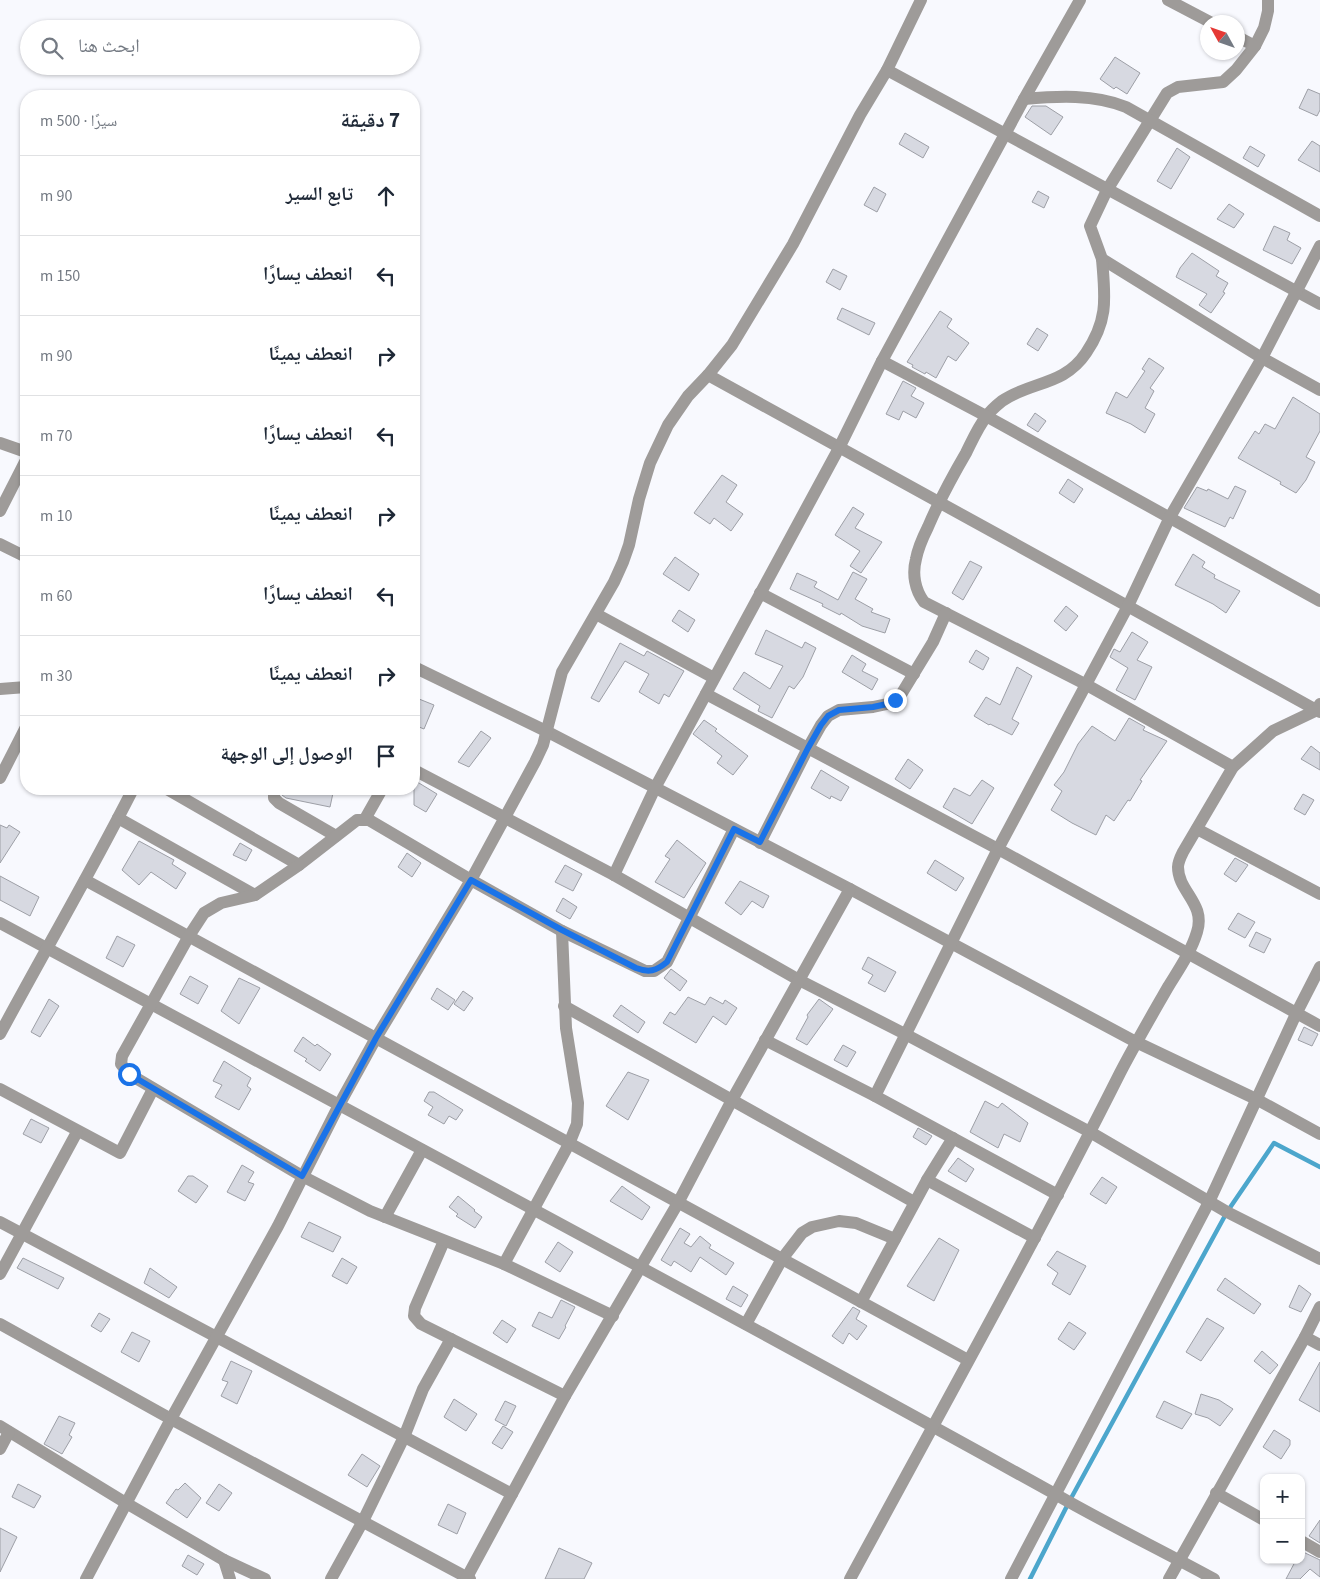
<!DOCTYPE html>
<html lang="ar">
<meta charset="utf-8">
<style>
body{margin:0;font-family:"Source Sans 3","Noto Naskh Arabic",sans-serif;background:#f6f6f7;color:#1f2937;direction:rtl}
.controls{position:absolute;right:15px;bottom:15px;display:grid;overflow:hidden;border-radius:10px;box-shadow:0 1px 4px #0004}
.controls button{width:45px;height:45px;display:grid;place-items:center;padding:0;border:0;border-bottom:1px solid #e0e1e3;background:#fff;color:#1f2937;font:25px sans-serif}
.compass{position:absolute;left:1200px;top:15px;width:45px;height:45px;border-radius:50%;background:#fff;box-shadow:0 1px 4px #0004;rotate:310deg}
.stop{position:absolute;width:15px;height:15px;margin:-11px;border:4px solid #1a73e8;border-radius:50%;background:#fff}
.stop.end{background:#1a73e8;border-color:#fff;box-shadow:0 1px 5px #0008}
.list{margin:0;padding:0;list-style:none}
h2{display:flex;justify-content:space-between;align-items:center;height:65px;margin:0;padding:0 20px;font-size:21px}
h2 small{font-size:16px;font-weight:400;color:#747a83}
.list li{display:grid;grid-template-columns:32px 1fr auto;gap:15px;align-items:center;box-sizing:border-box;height:80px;padding:0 20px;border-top:1px solid #e0e1e3}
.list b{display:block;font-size:19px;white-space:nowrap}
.list em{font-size:16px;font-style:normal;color:#747a83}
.icon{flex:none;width:28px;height:28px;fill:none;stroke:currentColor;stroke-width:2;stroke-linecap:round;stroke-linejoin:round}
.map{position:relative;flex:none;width:1320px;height:1579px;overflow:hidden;direction:ltr}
.search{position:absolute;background:#fff;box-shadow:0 1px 4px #0004;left:20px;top:20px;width:400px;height:55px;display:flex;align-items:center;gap:12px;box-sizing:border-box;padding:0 18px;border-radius:28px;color:#747a83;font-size:19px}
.panel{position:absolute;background:#fff;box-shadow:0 1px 4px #0004;left:20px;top:90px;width:400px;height:705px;border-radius:20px;direction:rtl}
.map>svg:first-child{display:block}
</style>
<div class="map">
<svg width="1320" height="1579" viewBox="0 0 1320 1579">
<rect width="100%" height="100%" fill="#f8f9fe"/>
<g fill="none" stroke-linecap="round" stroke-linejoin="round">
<path stroke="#4ca6cc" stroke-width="4.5" d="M1030,1579l39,-77 158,-290 47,-69 46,24"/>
</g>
<g fill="#d7d9e1" stroke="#9d9fa6">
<path d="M1115,57l25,16 -13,21 -11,-7 -2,2 -14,-10z"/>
<path d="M1308,89l12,5v16l-3,6 -18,-8z"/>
<path d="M1032,106h14l17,11 -12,18 -26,-18z"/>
<path d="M905,133l24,14 -6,11 -24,-14z"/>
<path d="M1312,141l8,5v26l-22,-12z"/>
<path d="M1250,146l15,9 -7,12 -15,-9z"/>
<path d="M1177,148l13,9 -19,32 -14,-8z"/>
<path d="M874,187l12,7 -9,18 -13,-7z"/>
<path d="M1038,191l11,6 -5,11 -12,-6z"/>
<path d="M1229,204l15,10 -10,14 -17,-9z"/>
<path d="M1274,226l16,7 -3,7 14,8 -9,16 -29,-14z"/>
<path d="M1192,253l27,18 -3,5 12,7 -5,9 2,1 -14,20 -12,-8 8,-11 -31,-17 4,-9z"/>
<path d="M833,269l14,7 -7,14 -14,-8z"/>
<path d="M842,308l33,15 -6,12 -32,-16z"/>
<path d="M940,311l12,8 -5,8 22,16 -13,18 -8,-5 -12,22 -10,-6 -1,2 -13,-7 1,-2 -6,-3z"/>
<path d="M1037,328l11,7 -10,16 -11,-7z"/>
<path d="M1149,358l15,10 -14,20 4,3 -9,17 10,6 -10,19 -14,-9 -25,-11 10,-21 11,6 18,-27 -3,-2z"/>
<path d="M903,381l13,7 -5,8 13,7 -8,15 -13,-7 -4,9 -13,-6z"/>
<path d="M1293,397l27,17v17l-14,26 9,5 -9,18 -10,13 -16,-9 1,-2 -43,-24 17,-27 4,3 6,-10 10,5z"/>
<path d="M1035,413l11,8 -8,11 -11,-7z"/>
<path d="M722,475l15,10 -11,17 17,12 -12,17 -17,-13 -4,6 -16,-11z"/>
<path d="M1068,479l15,10 -9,14 -15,-10z"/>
<path d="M1235,486l11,5 -13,28 -3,-2 -5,10 -41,-19 13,-21 10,4 1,-2 20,10z"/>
<path d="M853,507l11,7 -9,14 27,14 -21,31 -11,-7 10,-15 -25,-16z"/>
<path d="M1193,554l12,8 -3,5 13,8 -1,3 26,13 -14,22 -13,-9 -38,-19z"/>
<path d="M675,557l24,17 -10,17 -26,-17z"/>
<path d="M970,561l12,6 -19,33 -11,-7z"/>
<path d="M853,572l14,7 -12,20 18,10 -2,3 19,7 -5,14 -23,-7 -21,-13 -1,2 -18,-9 1,-2 -33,-15 7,-16 20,9 -3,5 24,13z"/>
<path d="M1066,606l12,10 -12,15 -12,-10z"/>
<path d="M679,610l16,10 -7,12 -16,-11z"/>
<path d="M766,630l36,18 3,-6 11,6 -13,29 -9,12 -5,-3 -17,32 -14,-7 2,-5 -27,-17 11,-17 26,17 13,-23 -28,-12z"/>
<path d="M1132,632l16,10 -11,18 15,7 -17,33 -19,-10 12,-22 -18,-11 4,-8 6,3z"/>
<path d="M620,643l24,13 3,-5 37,20 -15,26 -5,-3 -5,10 -20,-12 10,-18 -24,-13 -26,41 -8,-4z"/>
<path d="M976,650l13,8 -6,12 -14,-8z"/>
<path d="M852,655l14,9 -4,7 16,8 -6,11 -30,-18z"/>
<path d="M1017,667l15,9 -20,43 7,4 -7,12 -22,-11 -1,1 -15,-9 12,-19 14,8z"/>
<path d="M419,699l15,6 -10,24 -10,-4v-12z"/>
<path d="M1129,718l16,9 -2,3 24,11 -27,39 2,1 -12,20 -2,-1 -14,21 -8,-6 -10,20 -24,-12 -21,-13 11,-19 -8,-6 10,-13 14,-28 14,-18 23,15z"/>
<path d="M704,720l13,9 -2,2 33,25 -15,19 -16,-12 5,-7 -29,-22z"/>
<path d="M481,731l10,7 -22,29 -11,-5z"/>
<path d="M1311,746l9,7v17l-19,-11z"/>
<path d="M908,759l15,11 -13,19 -15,-10z"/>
<path d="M821,770l28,17 -8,14 -10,-5 -1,3 -19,-11z"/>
<path d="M414,780l23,14 -11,18 -12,-7z"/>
<path d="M982,780l12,8 -22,36 -29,-17 11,-19 16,8z"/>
<path d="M282,789h32l19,4 -3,14 -44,-9 -4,-3z"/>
<path d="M1303,794l11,6 -9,15 -11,-6z"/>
<path d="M0,825l7,3 2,-3 11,7 -20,31z"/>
<path d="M677,840l29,23 -22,35 -29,-16 15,-23 -5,-3z"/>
<path d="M139,841l35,19 -2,4 14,9 -10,16 -25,-17 -12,13 -17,-15z"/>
<path d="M240,843l12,7 -6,11 -13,-6z"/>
<path d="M407,853l14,10 -9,14 -14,-10z"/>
<path d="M1235,858l13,7 -12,17 -12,-8z"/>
<path d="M935,860l29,18 -8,13 -29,-18z"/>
<path d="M565,865l17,9 -9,17 -18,-9z"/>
<path d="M0,876l39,21 -9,19 -30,-16z"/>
<path d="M740,881l29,15 -6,12 -11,-7 -11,14 -16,-12z"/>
<path d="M563,898l14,9 -7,12 -14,-8z"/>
<path d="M1238,913l17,9 -10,16 -17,-9z"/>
<path d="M1256,932l15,7 -7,14 -15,-7z"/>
<path d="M117,936l18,9 -12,22 -17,-9z"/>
<path d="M868,957l28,15 -11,20 -17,-9 5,-8 -11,-6z"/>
<path d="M671,969l16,12 -7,10 -16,-13z"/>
<path d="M190,976l18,10 -10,18 -18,-10z"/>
<path d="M239,978l21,10 -21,36 -18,-13z"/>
<path d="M437,988l18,12 -7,10 -17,-11z"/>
<path d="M463,991l10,7 -9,13 -10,-7z"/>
<path d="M688,997l17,8 5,-8 13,7 2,-4 12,8 -11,17 -13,-9 -17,27 -33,-20 7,-11 5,3z"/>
<path d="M49,999l10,7 -19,31 -9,-5z"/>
<path d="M819,999l14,10 -26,36 -11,-6 12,-22 -1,-2z"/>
<path d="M621,1005l24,17 -7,11 -25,-17z"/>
<path d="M1304,1027l14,7 -6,12 -14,-6z"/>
<path d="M303,1037l12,9 2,-2 14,10 -11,17 -15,-10 2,-2 -13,-8z"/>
<path d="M843,1045l13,7 -9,15 -13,-7z"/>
<path d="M224,1061l27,17 -4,8 4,3 -12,21 -24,-13 7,-12 -9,-4z"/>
<path d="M628,1072l21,8 -21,40 -22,-14z"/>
<path d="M429,1092h5l29,18 -7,10 -7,-4 -5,8 -16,-9 5,-8 -9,-6z"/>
<path d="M985,1101l13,7 4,-5 26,20 -8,19 -16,-8 -6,14 -28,-16z"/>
<path d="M31,1119l18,9 -8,15 -18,-9z"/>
<path d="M918,1128l14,8 -6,9 -13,-8z"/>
<path d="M958,1158l16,11 -8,13 -18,-11z"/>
<path d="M242,1165l12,7 -6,10 6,2 -9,17 -18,-9z"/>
<path d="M188,1176h5l15,10 -12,17 -18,-12z"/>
<path d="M1102,1177l15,10 -11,17 -16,-10z"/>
<path d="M622,1186l28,21 -8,13 -32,-19z"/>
<path d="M458,1196l17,14 -1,1 8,6 -7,11 -19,-12 2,-2 -9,-7z"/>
<path d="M309,1222l32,15 -8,15 -32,-15z"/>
<path d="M680,1228l10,6 -6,9 7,4 9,-11 11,9 -2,3 25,15 -8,12 -26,-18 -9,15 -17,-11 -3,5 -10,-6z"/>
<path d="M939,1238l20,12 -25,51 -27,-15z"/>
<path d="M558,1242l15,10 -13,20 -15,-10z"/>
<path d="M1057,1251l29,15 -16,29 -18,-11 6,-11 -11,-8z"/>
<path d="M23,1258l41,20 -6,11 -41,-21z"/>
<path d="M342,1258l15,9 -10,17 -15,-8z"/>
<path d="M150,1268l27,19 -8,11 -25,-15z"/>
<path d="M1225,1278l36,26 -7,10 -37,-24z"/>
<path d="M1299,1285l12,9 -10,18 -12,-5z"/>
<path d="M733,1286l15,9 -7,12 -15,-8z"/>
<path d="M561,1300l14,7 -10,19 1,1 -7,12 -27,-13 7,-14 13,6z"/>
<path d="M853,1307l7,4 -4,8 11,7 -10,14 -8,-7 -6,11 -11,-8z"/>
<path d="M99,1313l11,6 -9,13 -10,-6z"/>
<path d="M1207,1318l17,10 -23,33 -15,-9z"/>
<path d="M502,1320l14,9 -9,14 -14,-10z"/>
<path d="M1069,1322l17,11 -12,17 -16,-11z"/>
<path d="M132,1332l18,9 -11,21 -18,-10z"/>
<path d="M1262,1351l16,14 -8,9 -16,-13z"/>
<path d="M231,1361l21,10 -15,33 -16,-8 7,-14 -6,-2z"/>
<path d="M1320,1362v50l-21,-12z"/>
<path d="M1201,1394l18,6 14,9 -13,17 -12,-8 -13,-4z"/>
<path d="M454,1399l23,15 -11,17 -22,-14z"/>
<path d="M505,1401l11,5 -10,20 -11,-6z"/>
<path d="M1164,1401l28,13 -10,15 -26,-12z"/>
<path d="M59,1416l16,7 -6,12 3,2 -10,17 -18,-10z"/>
<path d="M503,1426l10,6 -11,17 -10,-6z"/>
<path d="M1274,1430l16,10v5l-9,14 -18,-12z"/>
<path d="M362,1454l18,12 -13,21 -19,-12z"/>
<path d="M185,1483l16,15 -14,20 -21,-15 10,-14 2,1z"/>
<path d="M18,1484l23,12 -7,12 -22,-11z"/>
<path d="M219,1484l13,9 -13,18 -13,-8z"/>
<path d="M448,1504l18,9 -9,21 -19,-9z"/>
<path d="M1320,1520v23l-11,-7z"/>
<path d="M0,1528l17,9 -17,35z"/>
<path d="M559,1548l33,15 -8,16h-39z"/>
<path d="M1301,1551l19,9v17l-10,-8 -10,10h-14l10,-19h5z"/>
<path d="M188,1555l16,9 -7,11 -15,-9z"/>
</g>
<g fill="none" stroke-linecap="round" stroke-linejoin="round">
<g stroke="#9e9b99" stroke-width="12">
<path d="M1168,0l42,22"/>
<path d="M1268,0v11l-4,17 -9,18 -19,24 -13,12 -45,5 -11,6 -60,97 -17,36 12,33 160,99 58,32"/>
<path d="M1238,37l17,9"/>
<path d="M887,70l433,234"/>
<path d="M1024,99c34,-3 70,-5 102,8l194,109"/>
<path d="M1102,259c3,38 7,60 -16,94 -22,33 -55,28 -84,48 -5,4 -12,10 -16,16 -8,10 -14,24 -20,36 -14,24 -27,48 -38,74 -5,10 -10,21 -12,32 -4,15 -1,31 8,43l161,82 148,83"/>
<path d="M882,361l104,55 334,185"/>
<path d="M708,375l612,337"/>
<path d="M0,443l26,9"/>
<path d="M0,511l26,-51"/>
<path d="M0,544l26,13"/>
<path d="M760,593l154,81"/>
<path d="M596,614l118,64"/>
<path d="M414,667l132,64 304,158 286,153 120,57 64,35"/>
<path d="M0,689l26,-2"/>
<path d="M706,694l292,155 322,177"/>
<path d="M414,770l200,105 185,105 106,54 185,98 137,80 93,47"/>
<path d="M0,778l26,-51"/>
<path d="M167,789l132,76"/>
<path d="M274,789v9l5,5 57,33"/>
<path d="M118,818l137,77"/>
<path d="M365,819l17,-30"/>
<path d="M1197,829l123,65"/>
<path d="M760,843l48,-95 13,-23 7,-9 11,-6 34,-3 14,-3 8,-4 7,-7 31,-51 13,-29"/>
<path d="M614,875l41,-87 184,-340 43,-87 142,-262 56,-99"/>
<path d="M85,880l883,480"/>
<path d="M0,923c352,189 705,377 1055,571 52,30 106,56 159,85"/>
<path d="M564,1006l350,196"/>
<path d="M0,1034c44,-82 91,-162 133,-245"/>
<path d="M765,1040l110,56 183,99"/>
<path d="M0,1089l120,64 33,-64"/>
<path d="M875,1096l123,-247 130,-243 42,-89 92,-159 58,-112"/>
<path d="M927,1180l108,58"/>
<path d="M385,1217l37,-67"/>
<path d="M0,1222l512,272"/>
<path d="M444,1241l-29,67 -1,8 7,8 144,72"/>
<path d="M504,1264l65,-120 8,-20 1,-21 -12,-75 -4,-97"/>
<path d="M0,1274l77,-142"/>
<path d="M861,1302l66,-122 26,-42"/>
<path d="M613,1316l-109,-52 -134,-53 -68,-35 -173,-102 -8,-10 1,-8 67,-120 15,-23 17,-10 34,-8 44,-30 58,-45h12l102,60 91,51 83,40h9l13,-9 67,-133"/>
<path d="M0,1324l171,95 299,160"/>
<path d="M746,1324l36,-65 20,-26 10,-6 27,-6 17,2 39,16"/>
<path d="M1305,1337l15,8"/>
<path d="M0,1426l126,77 98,57"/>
<path d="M0,1449l9,-17"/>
<path d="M1216,1493l48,27"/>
<path d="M1301,1541l19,11"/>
<path d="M86,1579l85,-160 107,-193 61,-121 37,-67 95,-158 64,-118 8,-17 19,-73 52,-90 9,-20 6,-17 10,-46 11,-36 18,-38 20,-29 20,-21 24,-30 61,-101 67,-129 27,-45 34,-70"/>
<path d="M230,1579l-6,-19 41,19"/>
<path d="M331,1579l32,-58 41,-84 19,-48 28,-50"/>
<path d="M466,1579l99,-183 113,-193 54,-103 118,-211"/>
<path d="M850,1579c91,-168 184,-335 270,-506 15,-29 32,-58 48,-86 11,-18 23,-35 29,-55 9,-29 -19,-40 -19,-65 0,-5 3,-11 5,-15l50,-85 40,-36 44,-21 3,-6"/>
<path d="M1011,1579l198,-377 87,-188 24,-47"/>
<path d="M1169,1579l136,-242 15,-30"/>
</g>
</g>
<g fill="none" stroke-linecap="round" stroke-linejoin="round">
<path stroke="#1a73e8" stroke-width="6" d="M129,1074l173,102 74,-138 95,-158 91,50 74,38c13,5 20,3 31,-6l67,-133 26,13 48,-94 13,-23 7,-9 11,-6 34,-3 14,-3 8,-4"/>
</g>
</svg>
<div class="controls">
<button>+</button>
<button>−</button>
</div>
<svg class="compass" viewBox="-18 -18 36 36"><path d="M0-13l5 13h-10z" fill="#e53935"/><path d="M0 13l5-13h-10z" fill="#747a83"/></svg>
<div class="stop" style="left:129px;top:1074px"></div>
<div class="stop end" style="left:895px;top:700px"></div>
<div class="search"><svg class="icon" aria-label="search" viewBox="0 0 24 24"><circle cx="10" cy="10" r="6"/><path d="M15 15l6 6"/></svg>ابحث هنا</div>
<section class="panel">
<h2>7 دقيقة<small>سيرًا · 500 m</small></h2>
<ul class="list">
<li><svg class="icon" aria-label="ahead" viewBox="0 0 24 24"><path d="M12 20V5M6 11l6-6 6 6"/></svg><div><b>تابع السير</b></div><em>90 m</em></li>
<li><svg class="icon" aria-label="left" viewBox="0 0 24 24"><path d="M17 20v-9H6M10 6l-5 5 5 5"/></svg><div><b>انعطف يسارًا</b></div><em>150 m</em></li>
<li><svg class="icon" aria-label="right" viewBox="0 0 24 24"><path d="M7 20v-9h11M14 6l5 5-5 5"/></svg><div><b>انعطف يمينًا</b></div><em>90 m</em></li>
<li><svg class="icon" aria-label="left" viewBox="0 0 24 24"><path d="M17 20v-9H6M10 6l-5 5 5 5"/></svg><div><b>انعطف يسارًا</b></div><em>70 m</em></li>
<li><svg class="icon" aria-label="right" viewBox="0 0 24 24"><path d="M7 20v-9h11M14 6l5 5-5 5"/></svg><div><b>انعطف يمينًا</b></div><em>10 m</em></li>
<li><svg class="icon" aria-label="left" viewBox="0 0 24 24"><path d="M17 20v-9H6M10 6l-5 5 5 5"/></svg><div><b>انعطف يسارًا</b></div><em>60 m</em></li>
<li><svg class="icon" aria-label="right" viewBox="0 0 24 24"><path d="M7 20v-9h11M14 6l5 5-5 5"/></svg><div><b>انعطف يمينًا</b></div><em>30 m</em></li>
<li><svg class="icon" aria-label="arrive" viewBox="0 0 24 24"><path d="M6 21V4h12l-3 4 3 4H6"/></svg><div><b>الوصول إلى الوجهة</b></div></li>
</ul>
</section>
</div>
